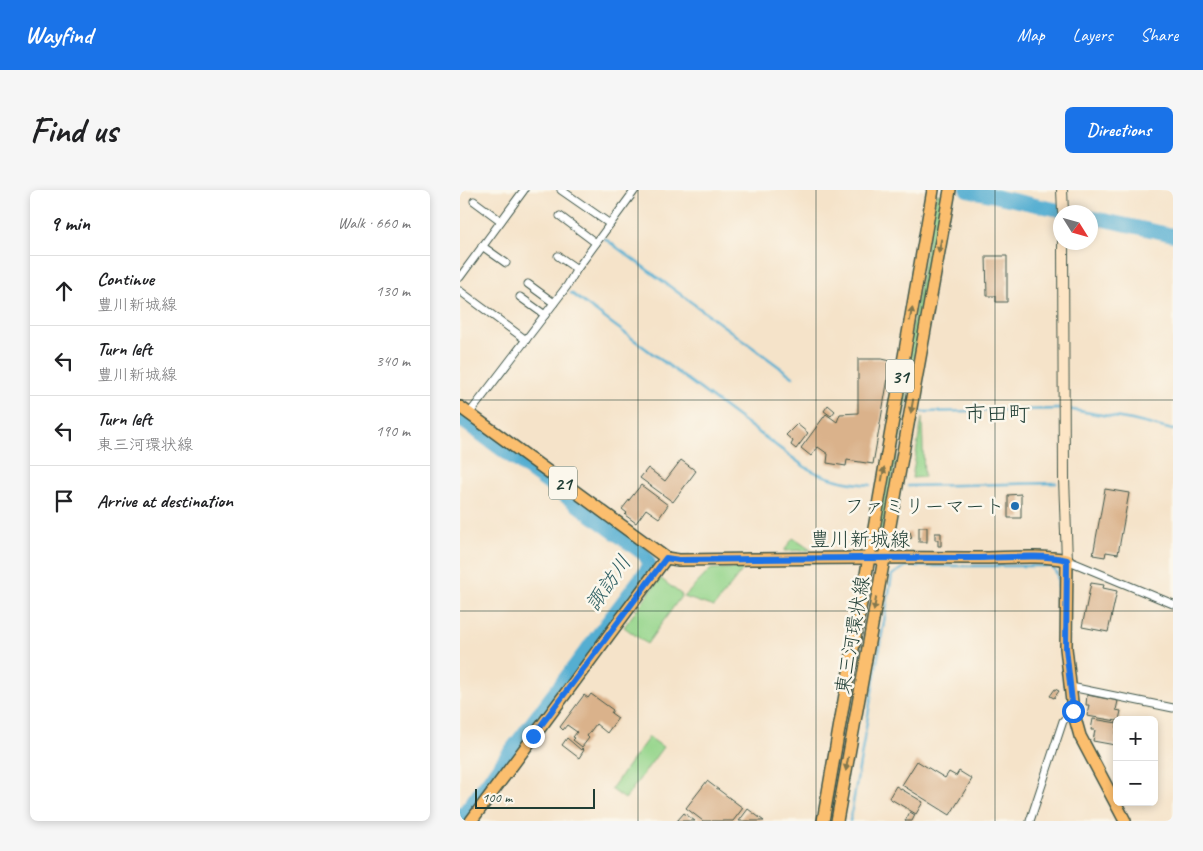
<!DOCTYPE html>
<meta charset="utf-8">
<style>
body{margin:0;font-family:Caveat,"Klee One",sans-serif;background:#f6f6f6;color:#202124}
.controls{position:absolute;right:15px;bottom:15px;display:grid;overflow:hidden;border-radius:8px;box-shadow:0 2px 8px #0003}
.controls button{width:45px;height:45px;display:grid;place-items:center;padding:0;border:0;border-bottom:1px solid #e0e0e0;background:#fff;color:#202124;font:25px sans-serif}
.compass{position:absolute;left:593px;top:15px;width:45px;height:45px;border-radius:50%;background:#fff;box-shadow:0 2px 8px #0003;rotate:127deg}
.scale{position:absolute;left:15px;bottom:12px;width:120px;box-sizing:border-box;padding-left:5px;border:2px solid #1f3d34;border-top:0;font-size:14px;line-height:18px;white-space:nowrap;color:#1f3d34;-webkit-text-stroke:4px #fbf7ec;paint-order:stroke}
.stop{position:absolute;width:15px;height:15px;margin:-11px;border:4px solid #1a73e8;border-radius:50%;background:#fff}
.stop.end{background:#1a73e8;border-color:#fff;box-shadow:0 1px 5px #0008}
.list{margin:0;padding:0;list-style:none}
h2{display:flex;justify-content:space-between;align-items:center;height:65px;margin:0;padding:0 20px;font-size:21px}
h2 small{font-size:16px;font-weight:400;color:#757577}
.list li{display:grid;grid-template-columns:32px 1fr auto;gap:15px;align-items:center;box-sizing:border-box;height:70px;padding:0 20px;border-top:1px solid #e0e0e0}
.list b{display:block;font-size:19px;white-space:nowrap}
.list p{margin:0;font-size:16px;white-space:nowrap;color:#757577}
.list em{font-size:16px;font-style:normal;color:#757577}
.icon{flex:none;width:28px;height:28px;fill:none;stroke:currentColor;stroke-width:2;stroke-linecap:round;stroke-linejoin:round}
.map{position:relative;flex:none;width:713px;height:631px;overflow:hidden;border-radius:8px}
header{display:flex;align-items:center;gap:30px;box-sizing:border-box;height:70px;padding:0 25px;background:#1a73e8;color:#fff}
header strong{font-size:24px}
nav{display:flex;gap:28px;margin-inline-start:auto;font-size:18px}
.intro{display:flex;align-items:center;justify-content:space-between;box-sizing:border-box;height:120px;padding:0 30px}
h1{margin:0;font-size:35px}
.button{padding:12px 22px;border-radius:8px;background:#1a73e8;color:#fff;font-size:18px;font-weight:700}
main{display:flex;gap:30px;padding:0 30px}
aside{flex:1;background:#fff;border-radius:8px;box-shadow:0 2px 8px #0003}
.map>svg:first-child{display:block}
</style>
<header>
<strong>Wayfind</strong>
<nav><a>Map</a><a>Layers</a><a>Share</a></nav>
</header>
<div class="intro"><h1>Find us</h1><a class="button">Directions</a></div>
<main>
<aside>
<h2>9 min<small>Walk · 660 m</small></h2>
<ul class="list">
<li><svg class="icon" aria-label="ahead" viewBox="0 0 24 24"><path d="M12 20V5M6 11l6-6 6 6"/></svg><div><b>Continue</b><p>豊川新城線</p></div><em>130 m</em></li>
<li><svg class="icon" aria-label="left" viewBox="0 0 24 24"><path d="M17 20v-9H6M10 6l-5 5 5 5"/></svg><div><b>Turn left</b><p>豊川新城線</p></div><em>340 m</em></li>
<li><svg class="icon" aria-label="left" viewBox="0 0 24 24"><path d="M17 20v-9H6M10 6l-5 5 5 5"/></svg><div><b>Turn left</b><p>東三河環状線</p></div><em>190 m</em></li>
<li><svg class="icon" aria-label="arrive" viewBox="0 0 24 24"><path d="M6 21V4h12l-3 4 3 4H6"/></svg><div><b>Arrive at destination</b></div></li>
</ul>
</aside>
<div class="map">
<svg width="713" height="631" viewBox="0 0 713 631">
<rect width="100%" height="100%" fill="#fbf7ec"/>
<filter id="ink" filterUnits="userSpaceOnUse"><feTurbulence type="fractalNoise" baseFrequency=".02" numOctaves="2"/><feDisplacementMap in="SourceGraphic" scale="10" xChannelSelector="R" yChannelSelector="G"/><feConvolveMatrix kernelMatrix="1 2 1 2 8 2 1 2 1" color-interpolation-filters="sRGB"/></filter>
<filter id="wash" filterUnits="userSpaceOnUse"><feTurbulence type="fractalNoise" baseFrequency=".0096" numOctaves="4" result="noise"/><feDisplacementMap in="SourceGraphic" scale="20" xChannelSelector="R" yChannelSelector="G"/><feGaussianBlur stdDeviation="1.12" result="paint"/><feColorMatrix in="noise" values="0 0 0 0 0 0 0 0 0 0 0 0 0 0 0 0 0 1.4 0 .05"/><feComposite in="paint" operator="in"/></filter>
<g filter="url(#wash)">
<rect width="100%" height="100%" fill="#f5e3c9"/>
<g fill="#96d58c" stroke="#5a8960">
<path d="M476,4l9,1 -63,339 -7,-1z"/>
<path d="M462,227l2,60 -12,1z"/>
<path d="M333,348l18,12 -27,1z"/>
<path d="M284,378l-30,39 -30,-10 27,-28z"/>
<path d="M200,388l22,17 -35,49 -23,-17z"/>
<path d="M189,547l14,10 -38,52 -14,-10z"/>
</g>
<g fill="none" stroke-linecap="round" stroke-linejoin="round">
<g stroke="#54aed1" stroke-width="2.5">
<path d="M144,48l189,139"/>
<path d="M111,103l234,174c21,12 41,16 65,18"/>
<path d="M607,219l65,11 41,10"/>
<path d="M462,222l139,-3"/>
<path d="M448,296l148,-3"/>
<path d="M390,631l42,-246 14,-9h143c11,4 9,18 9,29"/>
</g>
<g stroke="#54aed1" stroke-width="14">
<path d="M507,0l101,22"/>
<path d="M630,27l83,18"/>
<path d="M0,229l185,136 4,8 -1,5 -188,250"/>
</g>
</g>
<g id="blocks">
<g fill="#dab28b">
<path d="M526,66h21v46h-11v-6h-9z"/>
<path d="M398,169h24l9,2 -18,103 -26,-4 -1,6 -19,-3 1,-9 -10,-7 -7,9 -10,-8 25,-34 11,8 3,-8 18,-1z"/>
<path d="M368,215l7,6 -4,5 -7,-5z"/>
<path d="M337,234l11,9 -12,16 -5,-4 2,-4 -7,-6z"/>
<path d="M221,270l15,11 -23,31 -33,-24 8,-10 17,13z"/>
<path d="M181,295l27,20 -9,13 -13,-9 -10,14 -11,-8 2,-2 -5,-4z"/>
<path d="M645,299l24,4 -11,61 -12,-2 -1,5 -12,-2z"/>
<path d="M561,304v24h-13v-23z"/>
<rect x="459" y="337" width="8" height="15"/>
<path d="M450,342l2,6 -7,3 -2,-6z"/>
<path d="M475,343h6v13h-3v-6h-3z"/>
<path d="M631,393l13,2 -1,3 14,3 -9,41 -26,-5z"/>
<path d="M595,499l4,2 -5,7 -4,-2z"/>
<path d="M131,504l22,16 -2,3 7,5 -11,15 -11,-9 -9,12 2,2 -7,9 -9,-7 2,-2 -2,-1 4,-5 -10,-7 -4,5 -3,-3 24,-32 4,3z"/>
<path d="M627,505l31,6 -2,9 5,1 -2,9h-2v1l-30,-5 2,-11h-3z"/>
<path d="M633,529l24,4 -2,22 -22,-4 2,-11h-4z"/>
<path d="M107,548l14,12 1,-2 2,2 -5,8 -17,-13z"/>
<path d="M457,571l28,17 4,-6 7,4 3,-5 13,8 -22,36 -48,-30z"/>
<path d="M247,591l36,27 -10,13h-30l-17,-13z"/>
<path d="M436,596l27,16 -7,12 -27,-16z"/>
<path d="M288,619l16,12h-25z"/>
<path d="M450,622l5,3 -3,6h-7z"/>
<path d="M224,623l11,8h-18z"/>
</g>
</g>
</g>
<g filter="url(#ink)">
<use href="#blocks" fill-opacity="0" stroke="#3f564a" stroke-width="1"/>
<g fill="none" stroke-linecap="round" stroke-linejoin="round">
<defs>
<g id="street">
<path d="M101,0l49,34"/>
<path d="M14,11l27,20"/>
<path d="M100,26l36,27"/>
<path d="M22,56l24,17"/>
<path d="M98,66l19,13"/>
<path d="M0,87l64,-87"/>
<path d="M68,94l26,19"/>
<path d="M0,101l66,49"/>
<path d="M60,107l25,18"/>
<path d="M9,224l98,-128 10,-17 58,-79"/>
<path d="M607,370l106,44"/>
<path d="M611,497l102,21"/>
<path d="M570,631l33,-100 10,-10"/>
</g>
<g id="secondary">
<path d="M602,0l1,22"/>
<path d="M603,52l1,236 3,82"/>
</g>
<g id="primary">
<path d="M0,217l206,151 13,2c97,-1 193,-3 289,-2 33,1 67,-4 99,2l-1,88 7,63 7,25 45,85"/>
<path d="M11,631l195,-263"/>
<path d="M363,631l110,-631"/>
<path d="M377,631l113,-631"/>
</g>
</defs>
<use href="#street" stroke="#3f564a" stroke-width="9"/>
<use href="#secondary" stroke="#3f564a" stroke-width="12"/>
<use href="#primary" stroke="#3f564a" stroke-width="14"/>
<use href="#street" stroke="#fff" stroke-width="7"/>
<use href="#secondary" stroke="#fde5c5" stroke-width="10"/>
<use href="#primary" stroke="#fbbe6e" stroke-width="11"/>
</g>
<defs><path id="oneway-solid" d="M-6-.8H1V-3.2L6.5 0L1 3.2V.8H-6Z" transform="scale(1.25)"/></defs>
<g fill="#82774e">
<use href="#oneway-solid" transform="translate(480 56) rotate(100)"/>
<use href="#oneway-solid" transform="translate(451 124) rotate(-80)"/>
<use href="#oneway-solid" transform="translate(452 216) rotate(100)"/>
<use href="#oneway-solid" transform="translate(423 284) rotate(-80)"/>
<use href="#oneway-solid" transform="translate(415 414) rotate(100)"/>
<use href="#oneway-solid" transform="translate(387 574) rotate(100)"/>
</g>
</g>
<g fill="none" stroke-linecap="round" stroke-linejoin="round" filter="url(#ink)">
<path stroke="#1a73e8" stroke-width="6" d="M73,546l133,-178 13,2c97,-1 193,-3 289,-2 33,1 67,-5 99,2l-1,88 7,63"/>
</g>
<path fill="none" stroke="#1f3d34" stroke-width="1" stroke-opacity="0.55" d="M178,0v631M356,0v631M535,0v631M0,210h713M0,421h713"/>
<circle fill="#1f6fb2" stroke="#fbf7ec" stroke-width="2" cx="555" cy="316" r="5"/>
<g text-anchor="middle" stroke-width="5" stroke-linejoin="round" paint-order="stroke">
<g fill="#fbf7ec" stroke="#61756b" stroke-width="1">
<rect x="426" y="169.5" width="28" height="33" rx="4"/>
<rect x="89" y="276.5" width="28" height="33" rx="4"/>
</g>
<g font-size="19" font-weight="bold" fill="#1f3d34">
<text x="440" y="193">31</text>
<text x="103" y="300">21</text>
</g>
<g font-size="20" fill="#1f3d34" stroke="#fbf7ec" text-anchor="end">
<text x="545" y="323">ファミリーマート</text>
</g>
<g font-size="20" fill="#1f3d34" stroke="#fbf7ec">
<text x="400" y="356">豊川新城線</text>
<text transform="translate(392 445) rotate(-80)" y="7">東三河環状線</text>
</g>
<g font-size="21" font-style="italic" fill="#2f5f63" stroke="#fbf7ec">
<text transform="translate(148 393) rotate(-55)" y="7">諏訪川</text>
</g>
<g font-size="22" fill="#1f3d34" stroke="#fbf7ec">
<text x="537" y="231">市田町</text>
</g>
</g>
</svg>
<div class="controls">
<button>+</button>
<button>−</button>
</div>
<svg class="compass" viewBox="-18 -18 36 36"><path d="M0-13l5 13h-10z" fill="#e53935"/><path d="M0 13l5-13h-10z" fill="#757577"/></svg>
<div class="scale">100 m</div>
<div class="stop" style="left:613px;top:521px"></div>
<div class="stop end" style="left:73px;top:546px"></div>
</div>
</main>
